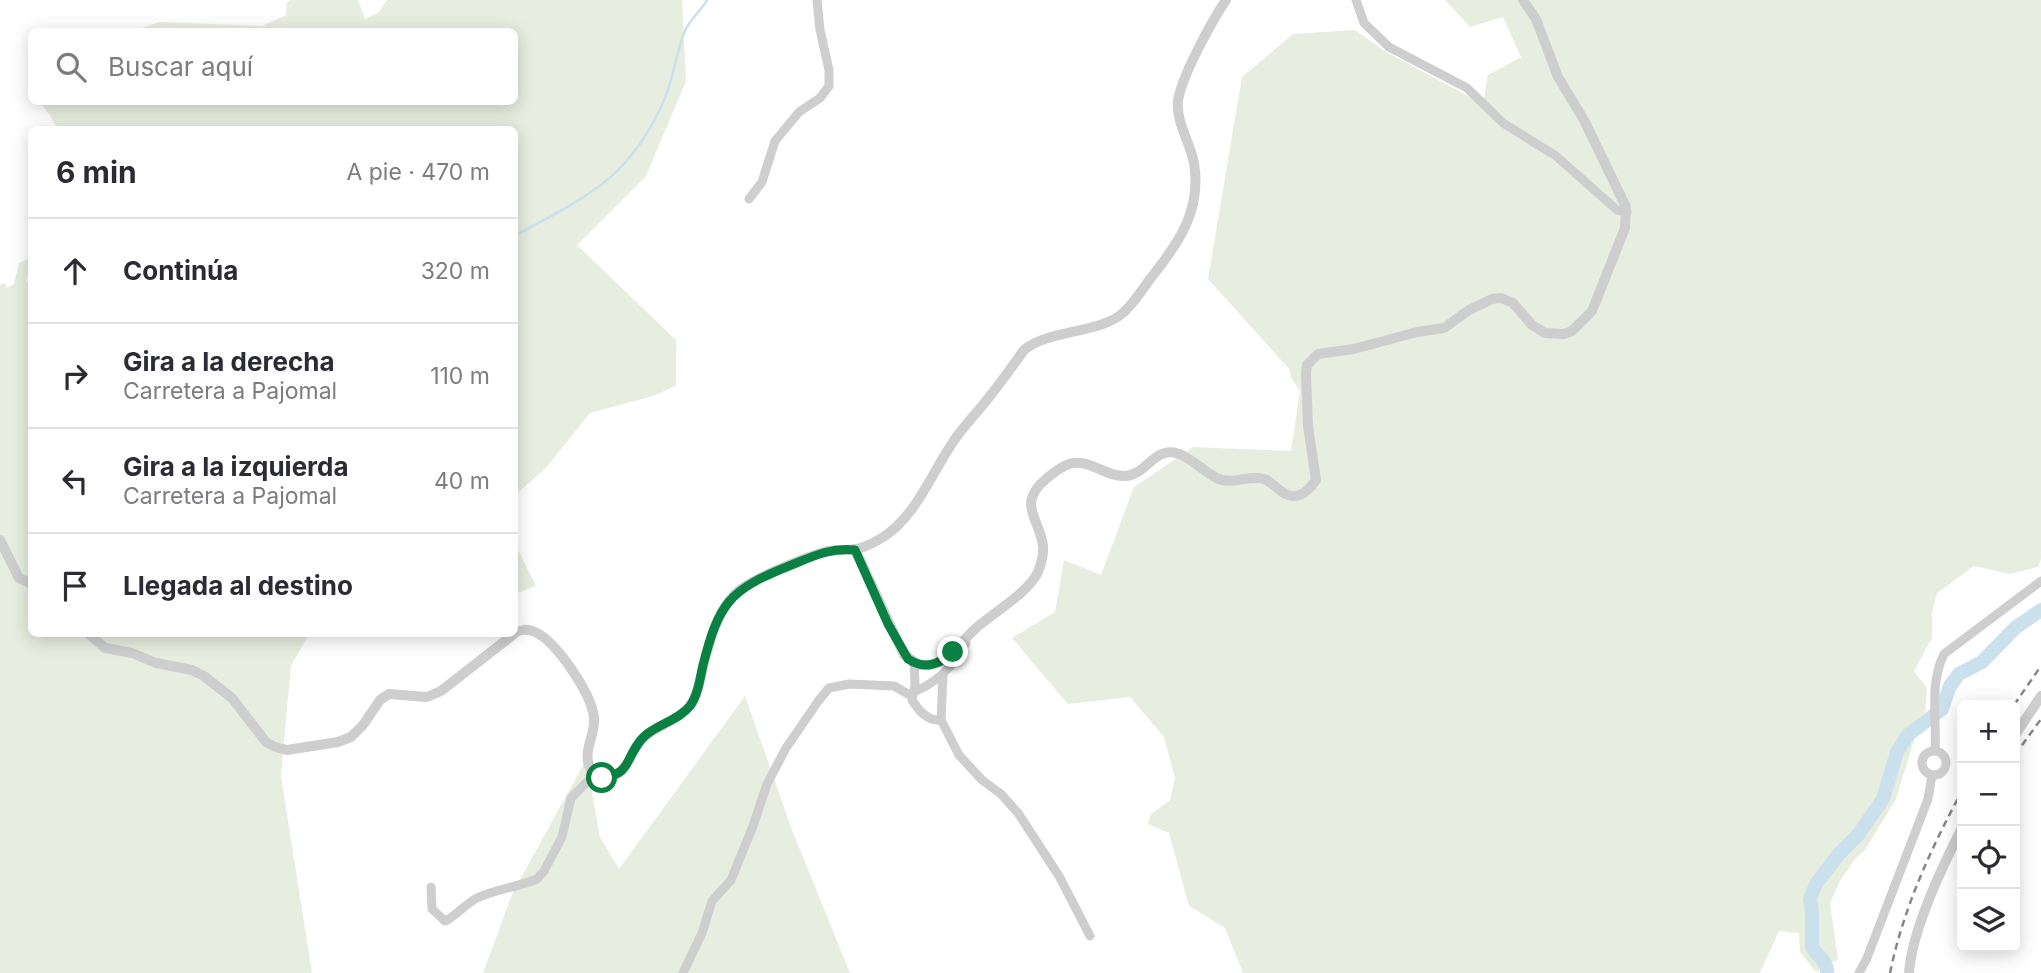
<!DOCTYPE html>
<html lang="es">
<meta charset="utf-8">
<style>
body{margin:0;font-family:Inter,sans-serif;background:#f2f2f3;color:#2b2b33}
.controls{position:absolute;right:21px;bottom:21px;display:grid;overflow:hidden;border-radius:10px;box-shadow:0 4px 18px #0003}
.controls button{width:63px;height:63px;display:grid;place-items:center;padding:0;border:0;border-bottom:2px solid #e1e1e2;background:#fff;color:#2b2b33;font:35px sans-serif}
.stop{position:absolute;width:21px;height:21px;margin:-16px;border:5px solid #0b8043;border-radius:50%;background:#fff}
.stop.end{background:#0b8043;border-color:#fff;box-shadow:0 2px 7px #0008}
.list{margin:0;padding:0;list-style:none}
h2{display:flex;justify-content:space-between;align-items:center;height:91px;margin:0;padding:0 28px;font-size:30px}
h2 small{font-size:23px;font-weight:400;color:#7c7c81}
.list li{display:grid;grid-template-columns:46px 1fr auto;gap:21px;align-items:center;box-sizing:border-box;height:105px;padding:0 28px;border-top:2px solid #e1e1e2}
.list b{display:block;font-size:26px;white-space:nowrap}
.list p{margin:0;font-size:23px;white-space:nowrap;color:#7c7c81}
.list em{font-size:23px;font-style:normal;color:#7c7c81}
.icon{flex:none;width:38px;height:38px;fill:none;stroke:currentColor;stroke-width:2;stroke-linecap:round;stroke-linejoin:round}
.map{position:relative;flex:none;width:2041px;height:973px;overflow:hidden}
.search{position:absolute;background:#fff;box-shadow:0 4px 18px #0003;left:28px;top:28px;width:490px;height:77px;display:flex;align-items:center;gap:18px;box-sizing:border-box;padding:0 24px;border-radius:10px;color:#7c7c81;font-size:26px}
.panel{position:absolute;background:#fff;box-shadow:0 4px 18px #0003;left:28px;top:126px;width:490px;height:511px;border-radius:10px}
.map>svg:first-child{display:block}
</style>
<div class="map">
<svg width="2041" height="973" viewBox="0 0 2041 973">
<rect width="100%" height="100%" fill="#fff"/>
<g fill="#e7eedf">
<path d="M290,0h68l7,19 14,-7 8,-12h295l4,81 -40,95 -69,69 99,95v46l-23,10 -63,17 -44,55 -31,27 -1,-365 -457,-1 -6,-12 -11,-15h474v-70l-381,-1 26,-9 103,4 24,-11 1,-13z"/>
<path d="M1445,0h596v559l-3,8 -28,7 -36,-8 -37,27 -5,20v25l-18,33 13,17 -2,27 -10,22 -19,62 -31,51 -10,9 -15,22 -10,22 8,56 -22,13 -16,-20 -1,-19 -20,-2 -19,42h-517l-18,-45 -36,-22 -20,-73 -21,-9 3,-10 19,-14 5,-22 -11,-41 -34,-40 -62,7 -56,-66 43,-26 9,-52 37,15 33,-88 59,-40 98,4 9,-60 -9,-13 -1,-8 -82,-91 34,-202 51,-43 62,-4 31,22 97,52 5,-29 33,-18 -18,-40 -33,10z"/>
<path d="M30,258l1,7 -5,17h6v352h277l-18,32 -10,110 31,197h-312v-688l5,-2 2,5 7,-4 5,-21z"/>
<path d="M515,544l21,42 -21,8h-1z"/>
<path d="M745,696l47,134 58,143h-367l30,-81 73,-132 14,77 19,32z"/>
</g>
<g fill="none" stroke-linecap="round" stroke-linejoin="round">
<path stroke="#cbe0ed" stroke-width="2.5" d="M514,236c74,-40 116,-57 151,-138 9,-22 11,-46 20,-67 5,-12 16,-20 22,-31"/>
<path stroke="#cbe0ed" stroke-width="14" d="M1827,973c1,-10 -9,-18 -15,-25v-35l-2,-14 6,-15 22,-29 20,-20 25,-36 14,-47 11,-17 34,-26 8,-23 9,-12 23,-12 33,-34 26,-18"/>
<g stroke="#cecece" stroke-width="9">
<path d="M1356,0l8,23 25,24 78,41 36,35 53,33 61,54 10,2"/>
<path d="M749,199l13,-17 13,-41 24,-29 21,-14 9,-12v-16l-9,-40 -3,-30"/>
<path d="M914,663l1,21 -3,16c7,11 16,22 29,20"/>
<path d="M943,675l-2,45 18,35 23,25 19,14 17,19 41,63 31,60"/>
<path d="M1935,751c2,-32 -6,-67 9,-97l97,-73"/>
<circle cx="1934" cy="763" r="12"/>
<path d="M431,887l1,22 13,12c10,-4 20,-17 32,-23 19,-9 41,-11 60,-19l7,-8 18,-34 9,-39 23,-23"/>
<path d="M683,973l19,-40 10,-32 19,-21 22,-54 14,-42 19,-36 33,-48 10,-12 20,-4 45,2 14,8c27,-9 45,-26 58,-51"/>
<path d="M1859,973l8,-15 61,-159 4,-24"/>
</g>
<g stroke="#cecece" stroke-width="10">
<path d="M0,540l19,38 13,6"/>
<path d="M855,549l49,106 16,10c8,1 18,-1 25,-6 11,-8 20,-21 30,-30 18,-16 54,-37 63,-57 3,-8 6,-17 5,-26 -3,-27 -27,-42 3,-67 7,-6 14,-12 23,-15 21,-6 36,13 56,12 21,-1 29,-29 51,-23 16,4 27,19 41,25 15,8 31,-4 47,1 11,4 19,19 32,17 8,-1 16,-10 20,-16l-8,-54 -2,-53 1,-8 11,-11 36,-5 63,-17 27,-4 25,-18 23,-11 9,-1 12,5 19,22 13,8 19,1 8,-3 20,-20 33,-83 1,-21 -42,-87 -26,-43 -22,-58 -13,-19"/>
<path d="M514,633c7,-3 13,-5 21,-1 21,9 56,61 59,85 2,18 -12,34 -4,51 5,9 13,11 22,8 18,-6 18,-24 29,-36 14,-15 39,-19 51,-37 6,-11 8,-24 11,-36 6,-24 13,-53 31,-72 14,-15 70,-37 90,-43 11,-3 22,-1 32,-3 8,-1 17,-6 24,-10 35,-20 51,-65 73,-97 10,-15 22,-27 33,-41 14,-17 26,-34 38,-51 25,-21 77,-16 100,-38 10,-9 18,-22 26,-33 28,-35 52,-68 44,-116 -4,-21 -18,-40 -16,-62 3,-24 34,-80 48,-101"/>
<path d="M89,634l16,14 27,5 24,10 36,7 12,6 28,22 34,44 9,5 12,3 51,-8 13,-5 12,-12 17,-25 9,-6 38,3 14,-6 73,-57"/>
<path d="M2015,735l26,-39"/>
<path d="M1909,973c3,-44 33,-106 53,-145"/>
</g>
<g stroke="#868686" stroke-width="2.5" stroke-dasharray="7 5" stroke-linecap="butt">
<path d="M2014,705l27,-39"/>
<path d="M2015,755l26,-36"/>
<path d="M1890,973c13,-64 41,-125 72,-182"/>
</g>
</g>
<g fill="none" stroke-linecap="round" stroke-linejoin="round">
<path stroke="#0b8043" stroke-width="9" d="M602,778c27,-4 23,-16 36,-34 12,-19 38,-21 52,-38 8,-11 10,-27 13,-41 16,-62 26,-75 86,-99 22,-9 42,-19 66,-16l33,74 20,35c17,11 30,6 45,-7"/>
</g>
</svg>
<div class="controls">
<button>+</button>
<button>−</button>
<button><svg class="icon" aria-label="locate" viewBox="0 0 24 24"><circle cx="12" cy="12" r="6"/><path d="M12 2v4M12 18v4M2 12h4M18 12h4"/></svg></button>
<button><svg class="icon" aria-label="layers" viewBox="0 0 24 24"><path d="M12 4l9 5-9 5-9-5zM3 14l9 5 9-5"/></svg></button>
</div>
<div class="stop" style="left:602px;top:778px"></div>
<div class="stop end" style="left:953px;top:652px"></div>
<div class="search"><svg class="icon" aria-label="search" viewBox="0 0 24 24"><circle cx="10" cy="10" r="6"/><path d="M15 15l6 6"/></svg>Buscar aquí</div>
<section class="panel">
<h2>6 min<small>A pie · 470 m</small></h2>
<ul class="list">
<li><svg class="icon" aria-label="ahead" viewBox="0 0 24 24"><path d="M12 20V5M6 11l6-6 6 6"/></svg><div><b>Continúa</b></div><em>320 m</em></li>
<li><svg class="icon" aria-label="right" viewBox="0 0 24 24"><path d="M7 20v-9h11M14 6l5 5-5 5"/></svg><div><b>Gira a la derecha</b><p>Carretera a Pajomal</p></div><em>110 m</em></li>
<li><svg class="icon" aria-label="left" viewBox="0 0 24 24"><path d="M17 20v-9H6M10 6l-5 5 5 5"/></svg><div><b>Gira a la izquierda</b><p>Carretera a Pajomal</p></div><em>40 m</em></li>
<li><svg class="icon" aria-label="arrive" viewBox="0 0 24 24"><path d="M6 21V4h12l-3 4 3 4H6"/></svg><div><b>Llegada al destino</b></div></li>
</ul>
</section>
</div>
